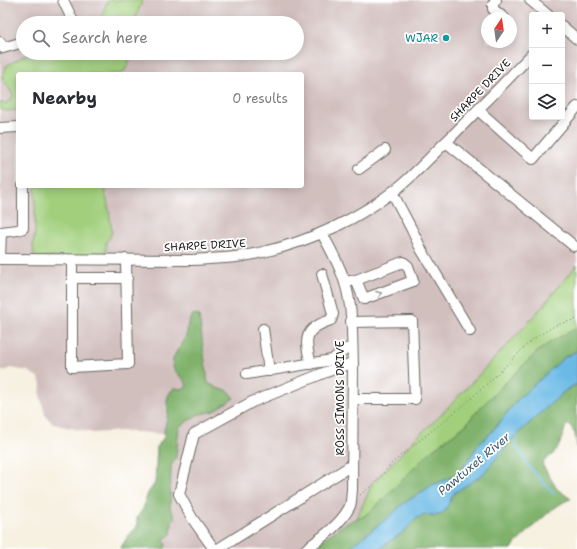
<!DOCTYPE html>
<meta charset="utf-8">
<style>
body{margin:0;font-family:"Shantell Sans",sans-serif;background:#f2f2f3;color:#2b2b33}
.controls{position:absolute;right:12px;top:12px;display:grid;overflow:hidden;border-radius:4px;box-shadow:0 2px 10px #0003}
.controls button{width:36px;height:36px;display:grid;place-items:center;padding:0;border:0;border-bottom:1px solid #e1e1e2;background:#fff;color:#2b2b33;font:20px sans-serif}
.compass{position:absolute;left:481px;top:12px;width:36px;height:36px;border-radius:50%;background:#fff;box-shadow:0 2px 10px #0003;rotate:13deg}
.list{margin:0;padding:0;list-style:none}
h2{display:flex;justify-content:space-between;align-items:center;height:52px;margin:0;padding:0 16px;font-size:17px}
h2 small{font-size:13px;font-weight:400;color:#7c7c81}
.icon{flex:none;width:22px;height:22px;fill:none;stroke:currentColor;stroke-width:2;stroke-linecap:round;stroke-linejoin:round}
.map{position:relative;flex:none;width:577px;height:549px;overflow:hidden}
.search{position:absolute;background:#fff;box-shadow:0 2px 10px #0003;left:16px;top:16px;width:288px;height:44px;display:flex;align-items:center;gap:10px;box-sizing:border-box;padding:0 14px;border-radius:22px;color:#7c7c81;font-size:15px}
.panel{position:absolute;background:#fff;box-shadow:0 2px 10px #0003;left:16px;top:72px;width:288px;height:116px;border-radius:4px}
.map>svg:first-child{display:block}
</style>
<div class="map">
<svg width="577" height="549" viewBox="0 0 577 549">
<rect width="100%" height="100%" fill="#fff"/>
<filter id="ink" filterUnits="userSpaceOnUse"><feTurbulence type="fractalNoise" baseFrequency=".025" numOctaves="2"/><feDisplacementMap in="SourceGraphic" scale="8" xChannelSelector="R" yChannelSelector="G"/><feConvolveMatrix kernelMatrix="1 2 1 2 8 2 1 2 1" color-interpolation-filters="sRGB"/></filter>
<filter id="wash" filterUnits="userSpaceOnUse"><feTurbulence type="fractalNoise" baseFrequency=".012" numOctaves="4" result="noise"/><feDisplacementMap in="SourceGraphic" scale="16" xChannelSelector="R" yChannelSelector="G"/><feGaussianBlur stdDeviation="0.9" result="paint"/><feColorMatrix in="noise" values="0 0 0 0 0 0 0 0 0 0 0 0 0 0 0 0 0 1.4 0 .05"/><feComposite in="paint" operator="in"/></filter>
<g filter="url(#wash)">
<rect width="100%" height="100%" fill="#f7f1e2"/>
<g fill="#d1bfbe" fill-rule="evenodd">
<path d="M0,0h108l-6,15 -6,8h-73v30h6l-23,13 -4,11 11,18 -1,4 -7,5 -5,-2z"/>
<path d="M143,0h434v265l-49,58 -89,94 -20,18 -47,49 -15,34 -47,31h-146l2,-4 -2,-6 7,-5 1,-13 3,-4 -5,-9 1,-42 5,-9 3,-30 18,-12 17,-4 13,-21 -8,-1 -11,-6 -4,-37 -5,-28 -13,11 -2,10 -9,15 -2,7 4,12 7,6 3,7 -5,3 -8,-1 -8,18 1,10 -3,12v6l-43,-3 -28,2 -40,-9 -8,-9 -2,-9 -3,-11 1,-10 -2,-7 -11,-7 -17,-3 -7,3h-4v-262l5,2 13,-1v76h17v46l-2,13 73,-3 4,-5 -2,-42 -3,-9h197v-112h-180l7,-10 1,-7 -1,-4h168v-30h-162v-5zM532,15h30v102h-30zM487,18h24v24h-24z"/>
</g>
<g fill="#a1cf7c" stroke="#5e764c">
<path d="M108,0h35l-8,18v5h-39l6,-8z"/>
<path d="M29,53h100c2,9 -2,14 -7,21h-104v36l-13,1 -5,-2v-7l5,2 7,-5 1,-4 -11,-18 3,-6 1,-5z"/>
<path d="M35,186h70l7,45 -2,6 -4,5v17l-72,-2 -1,-12 2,-13z"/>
<path d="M577,265v63l-23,12 -16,11 -63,62 -9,12 -33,24 -63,63 -9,6h-4l15,-34 47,-49 20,-18 89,-94z"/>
</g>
<g fill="#80b26c" stroke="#4e6744">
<path d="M194,314l5,2 1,7 8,60 11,6 8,1 7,8 -20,13 -17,4 -18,12 -3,30 -5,9 -1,42 5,9 -3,4 -1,13 -7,5 2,6 -2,4h-44c5,-8 10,-17 17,-22v-10l6,-8 5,-16 7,-10 2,-36 7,-10c0,-8 1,-11 3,-19 3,-13 -5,-18 7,-30l8,1 5,-3c-3,-10 -10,-10 -13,-17 -5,-12 6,-20 10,-29 5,-10 1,-18 10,-26z"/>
<path d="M577,328v23l-12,6 -46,41 -28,35 -12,11 -21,31 -26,10 -29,19 -14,13 -42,32h-37c10,-7 40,-32 51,-31l9,-6 63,-63 33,-24 9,-12 63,-62 16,-11z"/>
<path d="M577,384v63l-2,-13 -5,-9h-4c-3,10 -5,20 -12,28 -4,4 -9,6 -12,11l15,25 14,10c-16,4 -43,33 -56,45l-3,5h-133l24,-17 14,-14 7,-3h16l4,-4 10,-18 28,-18 31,-37 53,-48z"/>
</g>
<path fill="#6bbae5" stroke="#446b80" d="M577,351v33l-11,6 -53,48 -31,37 -28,18 -9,18 -5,4h-16l-7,3 -14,14 -24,17h-32l42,-32 14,-13 29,-19 26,-10 21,-31 12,-11 28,-35 46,-41z"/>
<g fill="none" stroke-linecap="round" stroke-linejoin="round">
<path stroke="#6bbae5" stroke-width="2" d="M517,433l-1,12 13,22 25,27"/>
</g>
</g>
<g filter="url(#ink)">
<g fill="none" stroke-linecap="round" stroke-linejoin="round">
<defs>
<g id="minor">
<path d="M63,0l9,19"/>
<path d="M496,0l-3,4v5l11,9"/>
<path d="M530,0l18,15"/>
<path d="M562,26l15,13"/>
<path d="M0,42l3,6 20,-6"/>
<path d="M478,110l55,49 44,-52"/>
<path d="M0,128l18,-1"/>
<path d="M446,142l128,104"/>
<path d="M359,169l26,-19"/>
<path d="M392,192l20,38 9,19 49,82"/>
<path d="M0,259l191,1c24,-1 49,-2 72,-8 49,-11 97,-34 136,-65 17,-14 32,-31 48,-46 29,-29 57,-58 85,-87"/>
<path d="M0,259l1,-27 17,-2 5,-2v-42"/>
<path d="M72,260v107l56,-3 -2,-105"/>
<path d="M72,278h55"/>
<path d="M345,282l11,-2 47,-18 5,4 5,15 -49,18 -8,-19"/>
<path d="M351,322l61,-1 3,78h-62"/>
<path d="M263,329l6,42"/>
<path d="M311,364c-7,-25 -7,-36 20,-44l2,-6 -11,-40"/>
<path d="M247,374l85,-14 14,-11 6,-1"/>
<path d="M214,549l-22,-31 -13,-24 15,-60 58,-32 74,-30 26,-9"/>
<path d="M218,549l134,-84"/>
<path d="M306,549c15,-11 34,-24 43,-41 3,-5 2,-12 3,-18 0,-42 1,-84 1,-125 -1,-28 0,-56 -8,-82 -5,-18 -15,-34 -23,-50"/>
</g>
</defs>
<use href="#minor" stroke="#696761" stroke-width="12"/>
<path stroke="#696761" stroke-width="1" stroke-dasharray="1 3" stroke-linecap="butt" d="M360,495l14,-11 19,-22 71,-57 27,-25 42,-41 23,-14 21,-6"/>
<use href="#minor" stroke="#fff" stroke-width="10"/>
</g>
<defs><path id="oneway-chevron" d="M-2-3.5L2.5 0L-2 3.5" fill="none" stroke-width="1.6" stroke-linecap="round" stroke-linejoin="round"/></defs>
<use stroke="#999" href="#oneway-chevron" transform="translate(379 294) rotate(-21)"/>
</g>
<circle fill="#0f9aa8" stroke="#fff" stroke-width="1.5" cx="446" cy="38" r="4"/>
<g text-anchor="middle" stroke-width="3.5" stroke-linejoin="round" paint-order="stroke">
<g font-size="11" fill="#0d838f" stroke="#fff" text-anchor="end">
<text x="438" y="42">WJAR</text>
</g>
<g font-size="11" fill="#1c1c1c" stroke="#fff">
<text transform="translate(480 90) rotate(-46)" y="4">SHARPE DRIVE</text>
<text transform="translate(205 245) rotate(-3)" y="4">SHARPE DRIVE</text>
<text transform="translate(340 398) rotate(-90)" y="4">ROSS SIMONS DRIVE</text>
</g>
<g font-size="12" font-style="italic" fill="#3c5b6c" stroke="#fff">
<text transform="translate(474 464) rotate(-40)" y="4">Pawtuxet River</text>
</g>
</g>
</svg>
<div class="controls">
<button>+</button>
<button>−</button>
<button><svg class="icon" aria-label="layers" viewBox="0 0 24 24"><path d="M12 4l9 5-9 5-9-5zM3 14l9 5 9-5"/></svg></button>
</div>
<svg class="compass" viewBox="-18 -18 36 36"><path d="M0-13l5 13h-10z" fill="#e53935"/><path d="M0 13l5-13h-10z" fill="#7c7c81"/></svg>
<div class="search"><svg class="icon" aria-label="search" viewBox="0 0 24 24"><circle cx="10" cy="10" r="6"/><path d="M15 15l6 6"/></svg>Search here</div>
<section class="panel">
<h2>Nearby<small>0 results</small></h2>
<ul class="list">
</ul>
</section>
</div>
